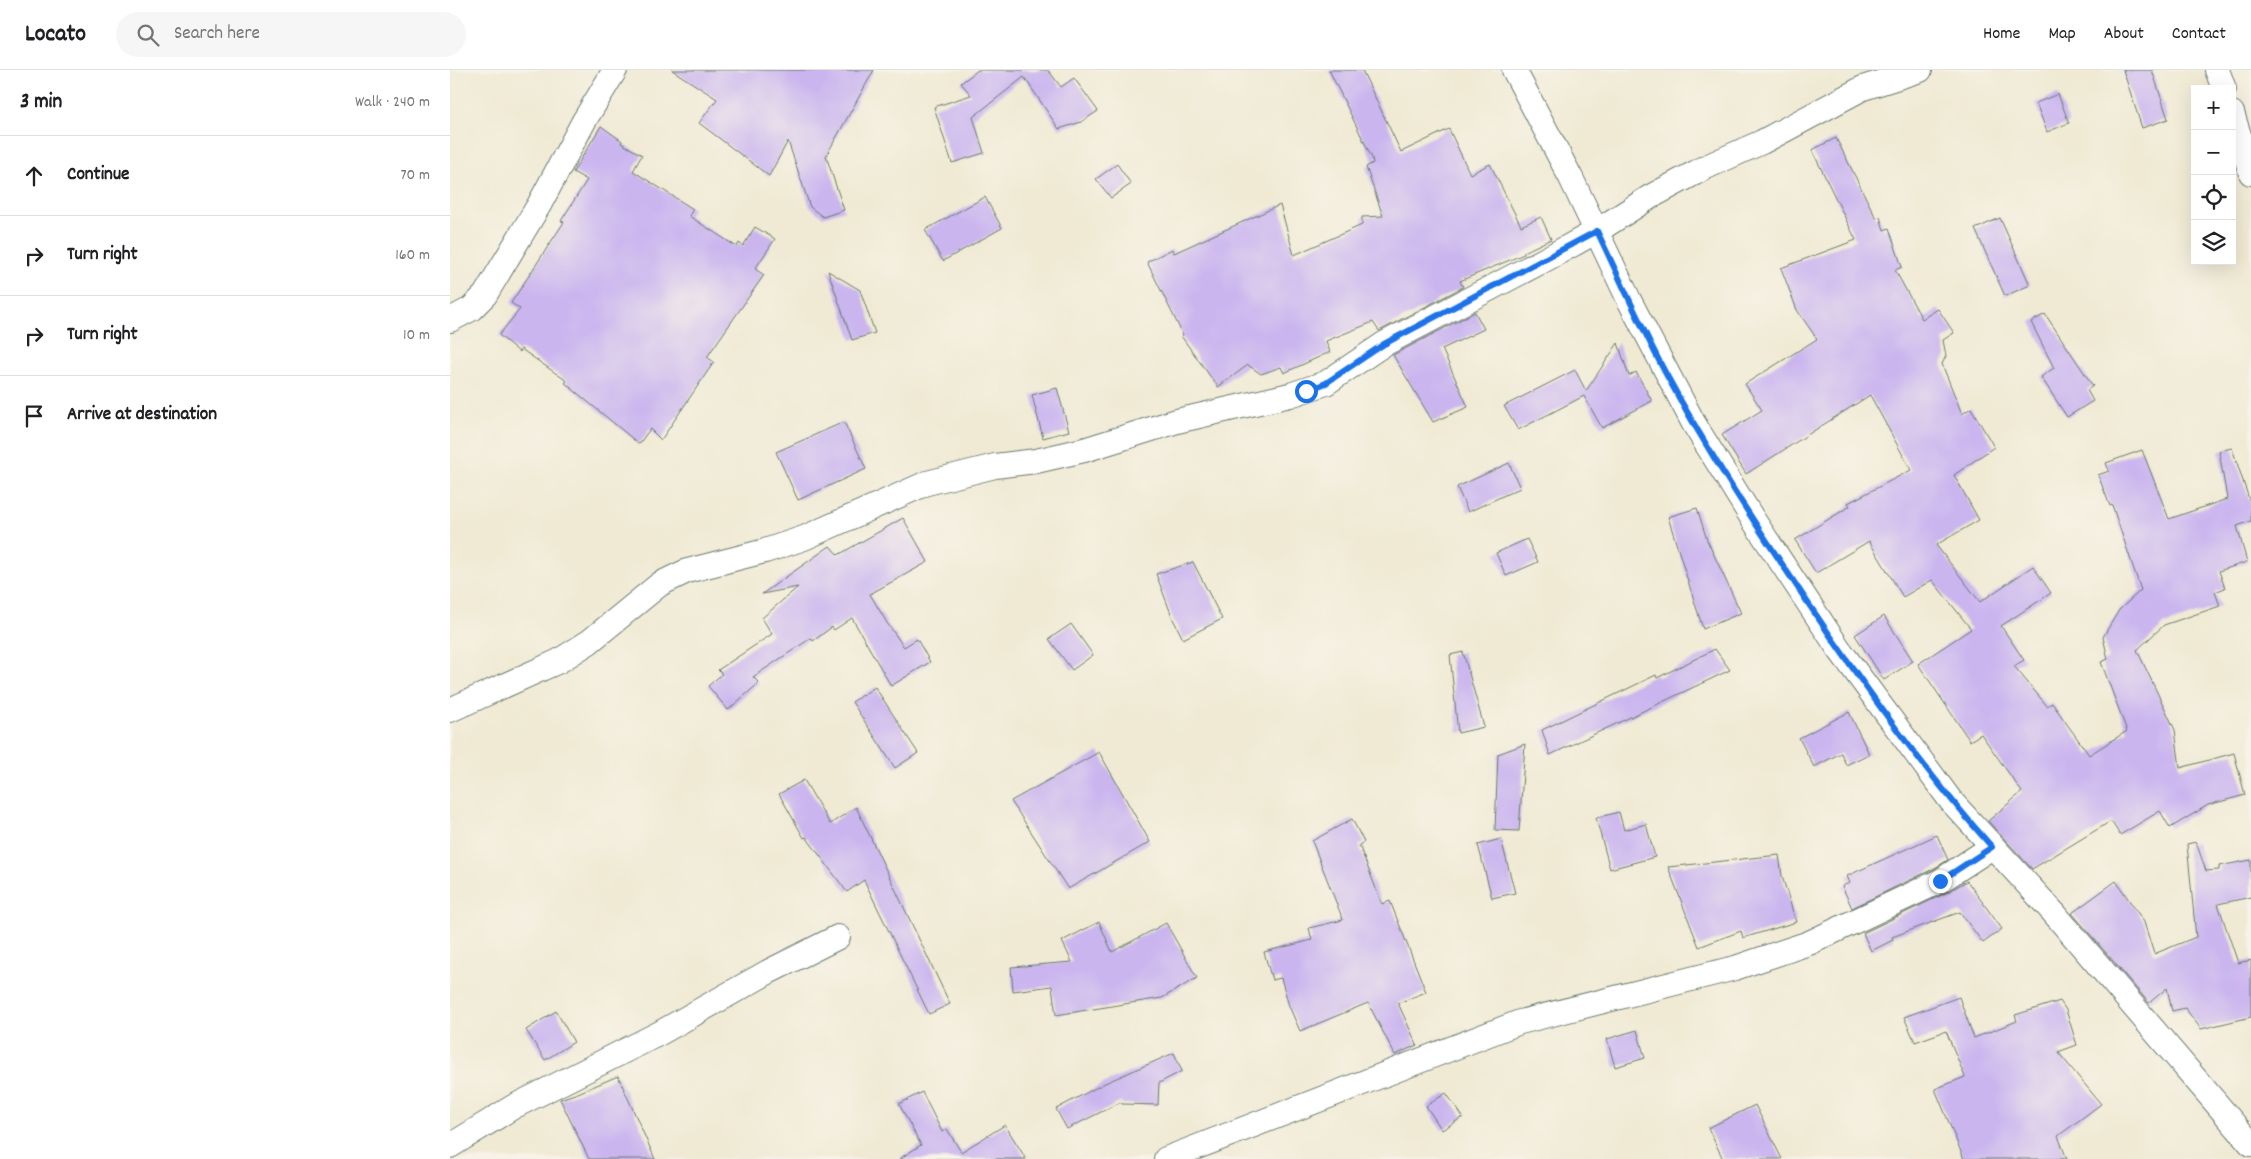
<!DOCTYPE html>
<meta charset="utf-8">
<style>
body{margin:0;font-family:Dekko,sans-serif;background:#f6f6f6;color:#202124}
.controls{position:absolute;right:15px;top:15px;display:grid;overflow:hidden;border-radius:0px;box-shadow:0 5px 20px #0002}
.controls button{width:45px;height:45px;display:grid;place-items:center;padding:0;border:0;border-bottom:1px solid #e0e0e0;background:#fff;color:#202124;font:25px sans-serif}
.stop{position:absolute;width:15px;height:15px;margin:-11px;border:4px solid #1a73e8;border-radius:50%;background:#fff}
.stop.end{background:#1a73e8;border-color:#fff;box-shadow:0 1px 5px #0008}
.list{margin:0;padding:0;list-style:none}
h2{display:flex;justify-content:space-between;align-items:center;height:65px;margin:0;padding:0 20px;font-size:21px}
h2 small{font-size:16px;font-weight:400;color:#757577}
.list li{display:grid;grid-template-columns:32px 1fr auto;gap:15px;align-items:center;box-sizing:border-box;height:80px;padding:0 20px;border-top:1px solid #e0e0e0}
.list b{display:block;font-size:19px;white-space:nowrap}
.list em{font-size:16px;font-style:normal;color:#757577}
.icon{flex:none;width:28px;height:28px;fill:none;stroke:currentColor;stroke-width:2;stroke-linecap:round;stroke-linejoin:round}
.map{position:relative;flex:none;width:1801px;height:1089px;overflow:hidden}
header{display:flex;align-items:center;gap:30px;box-sizing:border-box;height:70px;padding:0 25px;background:#fff;border-bottom:1px solid #e0e0e0}
header strong{font-size:24px}
nav{display:flex;gap:28px;margin-inline-start:auto;font-size:18px}
.search{width:350px;height:45px;background:#f6f6f6;display:flex;align-items:center;gap:12px;box-sizing:border-box;padding:0 18px;border-radius:28px;color:#757577;font-size:19px}
main{display:flex}
aside{flex:1;background:#fff}
.map>svg:first-child{display:block}
</style>
<header>
<strong>Locato</strong>
<div class="search"><svg class="icon" aria-label="search" viewBox="0 0 24 24"><circle cx="10" cy="10" r="6"/><path d="M15 15l6 6"/></svg>Search here</div>
<nav><a>Home</a><a>Map</a><a>About</a><a>Contact</a></nav>
</header>
<main>
<aside>
<h2>3 min<small>Walk · 240 m</small></h2>
<ul class="list">
<li><svg class="icon" aria-label="ahead" viewBox="0 0 24 24"><path d="M12 20V5M6 11l6-6 6 6"/></svg><div><b>Continue</b></div><em>70 m</em></li>
<li><svg class="icon" aria-label="right" viewBox="0 0 24 24"><path d="M7 20v-9h11M14 6l5 5-5 5"/></svg><div><b>Turn right</b></div><em>160 m</em></li>
<li><svg class="icon" aria-label="right" viewBox="0 0 24 24"><path d="M7 20v-9h11M14 6l5 5-5 5"/></svg><div><b>Turn right</b></div><em>10 m</em></li>
<li><svg class="icon" aria-label="arrive" viewBox="0 0 24 24"><path d="M6 21V4h12l-3 4 3 4H6"/></svg><div><b>Arrive at destination</b></div></li>
</ul>
</aside>
<div class="map">
<svg width="1801" height="1089" viewBox="0 0 1801 1089">
<rect width="100%" height="100%" fill="#f7f3e8"/>
<filter id="ink" filterUnits="userSpaceOnUse"><feTurbulence type="fractalNoise" baseFrequency=".02" numOctaves="2"/><feDisplacementMap in="SourceGraphic" scale="10" xChannelSelector="R" yChannelSelector="G"/><feConvolveMatrix kernelMatrix="1 2 1 2 8 2 1 2 1" color-interpolation-filters="sRGB"/></filter>
<filter id="wash" filterUnits="userSpaceOnUse"><feTurbulence type="fractalNoise" baseFrequency=".0096" numOctaves="4" result="noise"/><feDisplacementMap in="SourceGraphic" scale="20" xChannelSelector="R" yChannelSelector="G"/><feGaussianBlur stdDeviation="1.12" result="paint"/><feColorMatrix in="noise" values="0 0 0 0 0 0 0 0 0 0 0 0 0 0 0 0 0 1.4 0 .05"/><feComposite in="paint" operator="in"/></filter>
<g filter="url(#wash)">
<rect width="100%" height="100%" fill="#f0ead4"/>
<g id="blocks">
<g fill="#cab5ef">
<path d="M222,0h202l-48,86 18,54 -21,7 -13,-10 -22,-66 -19,35 -70,-53 18,-24z"/>
<path d="M528,0h70l13,17 13,-9 24,33 -17,11 -22,7 -35,-52 -51,40 11,36 -32,10 -18,-56 37,-12 -10,-12z"/>
<path d="M879,0h33l39,82 48,-23 21,45 20,-10 31,62 20,-9 10,22 -27,13v2l-64,27 3,6 -84,44 -6,-9 -47,19 4,11 -46,21 -3,-6 -20,7 -13,-9 -30,22 -37,-51 2,-1 -36,-73 25,-13 2,4 106,-48 14,50 68,-30v-8l21,-1 -17,-49 7,-4 -1,-5z"/>
<path d="M1673,0h29l16,49 -26,9z"/>
<path d="M1608,24l11,29 -22,9 -11,-29z"/>
<path d="M151,56l21,15 -1,2 21,12 -9,16 60,38 -4,7 48,31 2,-4 4,3 12,-19 20,12 -20,30 9,6 -57,82 7,5 -53,78 -11,-11 -11,15 -74,-61 2,-2 -46,-32 -2,3 -20,-17 21,-26 -9,-6 53,-81 -3,-1 26,-41 -14,-8z"/>
<path d="M1386,68l40,80 4,-1 4,13 5,-2 13,39 -7,3 27,49 16,-10 16,24 -11,7 3,16 -4,8 20,50 9,-6 23,39 -40,28 25,45 -43,25 44,57 53,-36 18,27 -50,33 23,34 -10,6 33,40 5,-3 37,52 38,-24 -26,-69 7,-3 -5,-22 16,-27 22,-20 -29,-85 -2,1 -12,-31 11,-4 -3,-8 36,-13 27,69 58,-20 -8,-48 13,-3 19,57v16l-14,5 10,36 -28,9 6,17 -10,4 5,14 -56,19 -27,25 38,80 5,38 54,-15 11,42 -37,10 -38,23 -10,-17 -40,24 -9,-14 -79,48 -44,-48 34,-29 -41,-58 -11,7 -52,-77 53,-35 -39,-49 -29,17 -34,-56 -53,32 -21,-33 55,-34 -2,-3 63,-33 -41,-75 -124,79 -24,-39 40,-25 -17,-26 72,-45 -20,-29 -16,-42 75,-28 -44,-90z"/>
<path d="M667,94l14,20 -20,14 -15,-19z"/>
<path d="M535,127l17,31 -59,33 -18,-31z"/>
<path d="M1550,148l30,67 -25,11 -30,-67z"/>
<path d="M378,201l32,19 15,43 -23,7z"/>
<path d="M1025,242l9,17 -42,20 26,58 -35,15 -40,-67z"/>
<path d="M1595,244l48,72 -6,4 6,11 -26,16 -26,-40 13,-9 -23,-46z"/>
<path d="M1168,273l11,33 7,-4 16,29 -50,27 -18,-32 -66,34 -14,-24 71,-36 11,21z"/>
<path d="M607,318l12,43 -26,7 -11,-43z"/>
<path d="M394,352l22,47 -68,31 -22,-48z"/>
<path d="M1059,393l11,25 -52,24 -11,-25z"/>
<path d="M1247,438l10,32 34,73 -38,16 -35,-112z"/>
<path d="M453,448l25,44 -58,32 17,29 17,24 13,-8 13,23 -39,24 -39,-68 -18,12 -2,-3 -19,14 -2,-3 -58,39 6,6 -31,27 -20,-24 14,-12 -4,-4 54,-36 -10,-16 36,-31 -36,7 68,-48 8,9z"/>
<path d="M1077,469l11,23 -32,14 -10,-23z"/>
<path d="M743,492l29,57 -39,20 -10,-20 -17,-45z"/>
<path d="M1434,546l29,45 -29,19 -29,-45z"/>
<path d="M621,554l22,31 -21,15 -23,-31z"/>
<path d="M1265,579l15,21 -180,85 -8,-25 114,-55 1,3z"/>
<path d="M1013,582l21,75 -26,6 -8,-78z"/>
<path d="M425,617l43,66 -23,15 -43,-66z"/>
<path d="M1399,642l20,42 -23,11 -5,-12 -27,14 -15,-29z"/>
<path d="M1075,674l-6,87 -24,-1 3,-76z"/>
<path d="M649,682l51,90 -82,47 -57,-88z"/>
<path d="M354,710l26,44 26,-17 94,197 -21,10 -65,-134 -17,12 -41,-55 -2,1 -25,-44z"/>
<path d="M1169,742l5,18 22,-6 9,33 -45,12 -14,-51z"/>
<path d="M902,749l12,23 -5,3 23,59 8,-3 36,91 -28,11 19,42 -22,10 -27,-52 -68,28 -11,-25 -8,-28 -9,2 -8,-28 48,-12 -3,-12 34,-8 -31,-79z"/>
<path d="M1487,765l11,25 -15,9 -81,39 -10,-22 8,-3 -3,-7z"/>
<path d="M1051,769l14,54 -23,5 -14,-53z"/>
<path d="M1746,772l10,29 13,-1v-4l32,-6v37l-33,7 20,59 13,-3v57l-50,12 -16,-21 -13,3 -5,-23 -18,15 -77,-90 44,-32 28,41 10,32 42,-17 -9,-93z"/>
<path d="M1329,785l3,21 14,46 -53,16 -2,-7 -42,16 -31,-80z"/>
<path d="M1517,811l35,48 -19,14 -23,-31 -68,25 1,3 -22,11 -8,-18 83,-40z"/>
<path d="M649,852l13,30 54,-29 31,55 -35,20 -106,17 -4,-29 -39,5 -2,-24 61,-5 -10,-21z"/>
<path d="M1509,927l15,41 43,-17 -2,-6 45,-14 6,9 11,35 -19,7 43,52 -43,32 9,23h-103l-29,-70 30,-12 -19,-46 -31,11 -11,-25z"/>
<path d="M106,941l18,31 -29,18 -19,-30z"/>
<path d="M1187,960l8,28 -30,9 -8,-28z"/>
<path d="M724,983l8,18 -23,12 -1,22 -36,-1 -1,-2 -54,27 -11,-20 49,-26z"/>
<path d="M168,1006l37,83h-66l-29,-60 18,-6z"/>
<path d="M472,1022l20,40 5,-3 14,23 44,-27 21,34h-127l22,-14 -22,-41z"/>
<path d="M996,1023l17,24 -21,13 -16,-24z"/>
<path d="M1305,1035l27,54h-59l-15,-31z"/>
</g>
</g>
</g>
<g filter="url(#ink)">
<use href="#blocks" fill-opacity="0" stroke="#687a6c" stroke-width="1"/>
<g fill="none" stroke-linecap="round" stroke-linejoin="round">
<defs>
<g id="minor">
<path d="M1064,0l57,108 58,122 65,124 60,97 85,128 112,152 102,111 198,232"/>
<path d="M1767,0l7,19"/>
<path d="M1782,43l19,60"/>
<path d="M0,250l21,-11 14,-14 54,-90 45,-84 31,-51"/>
<path d="M0,640l109,-49 30,-19 71,-58 27,-13 78,-20 39,-13 123,-55 68,-17 41,-5 48,-11 93,-29 113,-26 36,-12 58,-39 164,-86 49,-27 53,-34 56,-30 56,-25 101,-54 57,-18"/>
<path d="M0,1076l63,-39 147,-74 108,-61 70,-35"/>
<path d="M716,1089l354,-137 215,-54 74,-25 131,-62 52,-34"/>
</g>
</defs>
<use href="#minor" stroke="#687a6c" stroke-width="26"/>
<use href="#minor" stroke="#fff" stroke-width="24"/>
</g>
</g>
<g fill="none" stroke-linecap="round" stroke-linejoin="round" filter="url(#ink)">
<path stroke="#1a73e8" stroke-width="6" d="M856,321l20,-8 58,-39 213,-113c23,48 44,96 69,143 43,80 93,156 144,232 56,83 115,166 182,241l-52,34"/>
</g>
</svg>
<div class="controls">
<button>+</button>
<button>−</button>
<button><svg class="icon" aria-label="locate" viewBox="0 0 24 24"><circle cx="12" cy="12" r="6"/><path d="M12 2v4M12 18v4M2 12h4M18 12h4"/></svg></button>
<button><svg class="icon" aria-label="layers" viewBox="0 0 24 24"><path d="M12 4l9 5-9 5-9-5zM3 14l9 5 9-5"/></svg></button>
</div>
<div class="stop" style="left:856px;top:321px"></div>
<div class="stop end" style="left:1490px;top:811px"></div>
</div>
</main>
